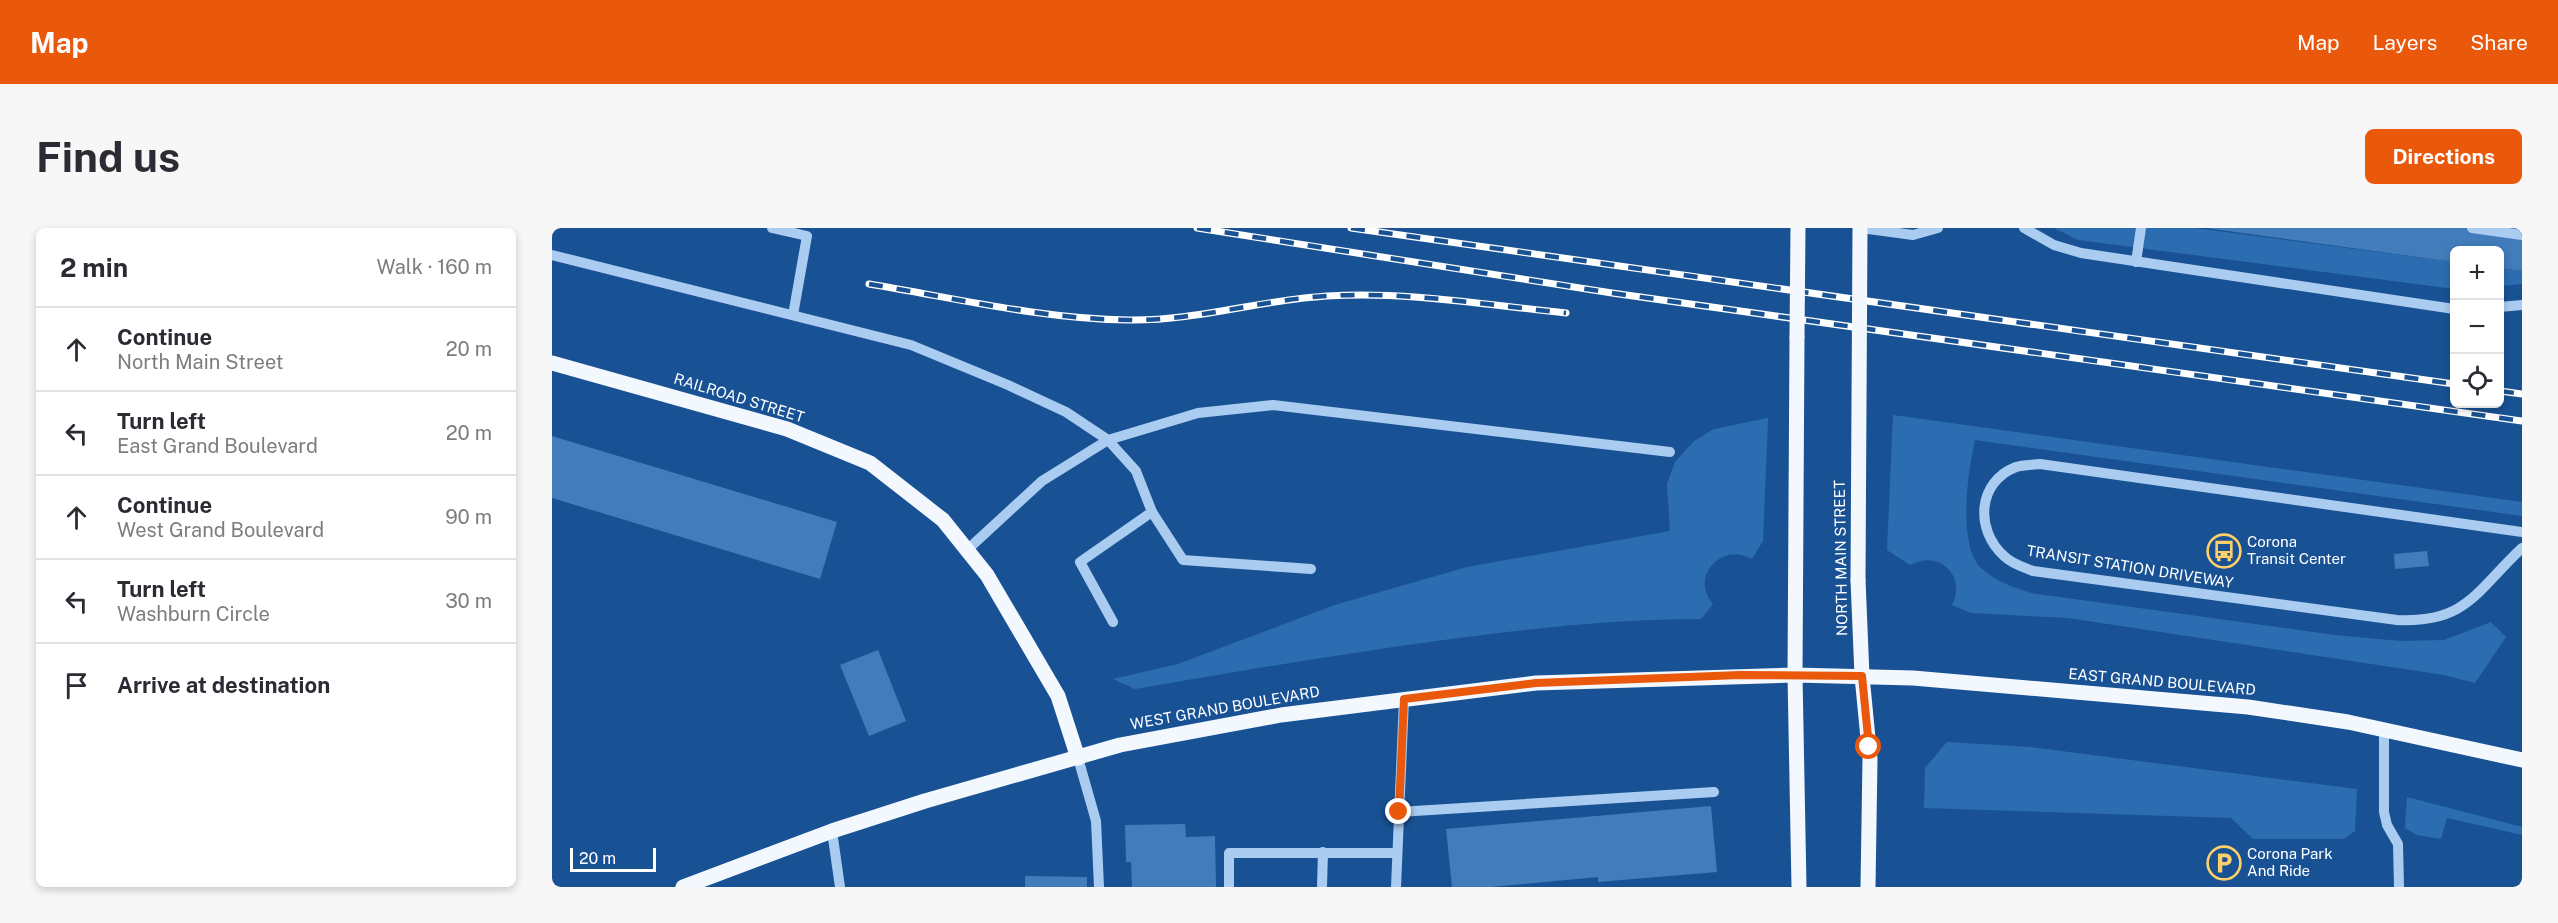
<!DOCTYPE html>
<meta charset="utf-8">
<style>
body{margin:0;font-family:"Public Sans",sans-serif;background:#f7f7f7;color:#2b2b33}
.controls{position:absolute;right:18px;top:18px;display:grid;overflow:hidden;border-radius:9px;box-shadow:0 3px 9px #0003}
.controls button{width:54px;height:54px;display:grid;place-items:center;padding:0;border:0;border-bottom:2px solid #e1e1e2;background:#fff;color:#2b2b33;font:30px sans-serif}
.scale{position:absolute;left:18px;bottom:15px;width:86px;box-sizing:border-box;padding-left:6px;border:3px solid #fff;border-top:0;font-size:16px;line-height:21px;white-space:nowrap;color:#fff;-webkit-text-stroke:4px #195294;paint-order:stroke}
.stop{position:absolute;width:18px;height:18px;margin:-14px;border:4px solid #ea580c;border-radius:50%;background:#fff}
.stop.end{background:#ea580c;border-color:#fff;box-shadow:0 2px 6px #0008}
.list{margin:0;padding:0;list-style:none}
h2{display:flex;justify-content:space-between;align-items:center;height:78px;margin:0;padding:0 24px;font-size:26px}
h2 small{font-size:20px;font-weight:400;color:#7c7c81}
.list li{display:grid;grid-template-columns:39px 1fr auto;gap:18px;align-items:center;box-sizing:border-box;height:84px;padding:0 24px;border-top:2px solid #e1e1e2}
.list b{display:block;font-size:22px;white-space:nowrap}
.list p{margin:0;font-size:20px;white-space:nowrap;color:#7c7c81}
.list em{font-size:20px;font-style:normal;color:#7c7c81}
.icon{flex:none;width:33px;height:33px;fill:none;stroke:currentColor;stroke-width:2;stroke-linecap:round;stroke-linejoin:round}
.map{position:relative;flex:none;width:1970px;height:659px;overflow:hidden;border-radius:9px}
header{display:flex;align-items:center;gap:36px;box-sizing:border-box;height:84px;padding:0 30px;background:#ea580c;color:#fff}
header strong{font-size:28px}
nav{display:flex;gap:33px;margin-inline-start:auto;font-size:21px}
.intro{display:flex;align-items:center;justify-content:space-between;box-sizing:border-box;height:144px;padding:0 36px}
h1{margin:0;font-size:42px}
.button{padding:15px 27px;border-radius:9px;background:#ea580c;color:#fff;font-size:21px;font-weight:700}
main{display:flex;gap:36px;padding:0 36px}
aside{flex:1;background:#fff;border-radius:9px;box-shadow:0 3px 9px #0003}
.map>svg:first-child{display:block}
</style>
<header>
<strong>Map</strong>
<nav><a>Map</a><a>Layers</a><a>Share</a></nav>
</header>
<div class="intro"><h1>Find us</h1><a class="button">Directions</a></div>
<main>
<aside>
<h2>2 min<small>Walk · 160 m</small></h2>
<ul class="list">
<li><svg class="icon" aria-label="ahead" viewBox="0 0 24 24"><path d="M12 20V5M6 11l6-6 6 6"/></svg><div><b>Continue</b><p>North Main Street</p></div><em>20 m</em></li>
<li><svg class="icon" aria-label="left" viewBox="0 0 24 24"><path d="M17 20v-9H6M10 6l-5 5 5 5"/></svg><div><b>Turn left</b><p>East Grand Boulevard</p></div><em>20 m</em></li>
<li><svg class="icon" aria-label="ahead" viewBox="0 0 24 24"><path d="M12 20V5M6 11l6-6 6 6"/></svg><div><b>Continue</b><p>West Grand Boulevard</p></div><em>90 m</em></li>
<li><svg class="icon" aria-label="left" viewBox="0 0 24 24"><path d="M17 20v-9H6M10 6l-5 5 5 5"/></svg><div><b>Turn left</b><p>Washburn Circle</p></div><em>30 m</em></li>
<li><svg class="icon" aria-label="arrive" viewBox="0 0 24 24"><path d="M6 21V4h12l-3 4 3 4H6"/></svg><div><b>Arrive at destination</b></div></li>
</ul>
</aside>
<div class="map">
<svg width="1970" height="659" viewBox="0 0 1970 659">
<rect width="100%" height="100%" fill="#195294"/>
<g fill="#2c6db2">
<path d="M1502,0h141l259,34v27l-376,-49z"/>
<path d="M1948,40l22,3v13l-22,2z"/>
<path d="M1341,187l629,87v14l-547,-76c-7,31 -18,104 6,128 15,14 32,19 50,25l303,42 67,6 43,-1 47,-18 15,15 -31,46 -31,-8 -376,-57 -97,-5 -19,-8c15,-29 -13,-56 -42,-40l-23,-15z"/>
<path d="M1216,190l-5,123 -11,18c-30,-18 -63,18 -39,45l-12,15c-84,0 -167,9 -250,20 -106,14 -211,32 -316,50l-22,-10 65,-15 157,-59 132,-38 203,-36 -3,-47 8,-22 19,-21 20,-12z"/>
<path d="M1395,514l83,5 327,42 -2,42 -11,8h-91l-22,-21 -307,-10 1,-40z"/>
<path d="M1855,569l115,30v8l-75,-17 -6,21 -24,-4 -12,-7z"/>
</g>
<g fill="#427cbb">
<path d="M1654,0h316v43l-22,-3v-18h-46v12z"/>
<path d="M0,208l285,86 -17,57 -268,-81z"/>
<path d="M1875,323l2,15 -34,3 -1,-15z"/>
<path d="M326,422l28,71 -37,15 -29,-71z"/>
<path d="M1159,578l6,66 -119,10v-5l-107,10h-39l-6,-58z"/>
<path d="M633,596l1,13 29,-1 1,51h-84l-1,-25h-5l-1,-37z"/>
<path d="M473,648l62,1v10h-62z"/>
</g>
<g fill="none" stroke-linecap="round" stroke-linejoin="round">
<g stroke="#aaccf0" stroke-width="10">
<path d="M220,0l35,8 -14,79"/>
<path d="M1309,0l52,7 25,-7"/>
<path d="M1472,0l30,17 27,8 373,56"/>
<path d="M1920,0l50,7"/>
<path d="M0,27l359,90 97,40 58,27 42,28 28,31 16,41 -72,50 33,60"/>
<path d="M1584,34l5,-34"/>
<path d="M1948,79l22,-2"/>
<path d="M600,284l31,48 128,9"/>
<path d="M1970,304l-482,-68c-8,1 -17,1 -24,3 -39,15 -41,63 -12,89 8,8 19,11 29,15l364,49c70,3 79,-29 125,-72"/>
<path d="M415,322l75,-69 66,-41 90,-27 75,-8 397,47"/>
<path d="M1832,501v83l3,13 11,19 1,43"/>
<path d="M526,530l18,63 3,66"/>
<path d="M847,584l315,-20"/>
<path d="M280,603l8,56"/>
<path d="M677,659v-34h168"/>
<path d="M770,659l1,-35"/>
<path d="M844,659l8,-188"/>
</g>
<g stroke="#f3f8ff" stroke-width="15">
<path d="M1245,109l-2,338 4,212"/>
<path d="M0,135l235,66 83,34 73,57 44,55 71,121 20,62"/>
<path d="M1306,352l4,96 8,83 -2,128"/>
<path d="M131,659l149,-56 93,-30 195,-56 161,-30 255,-32 259,-8 118,3 335,29 100,15 174,38"/>
</g>
<defs>
<g id="rail">
<path d="M645,0l415,65 910,128"/>
<path d="M799,0l1103,156"/>
<path d="M317,56c86,14 173,35 260,36 67,1 131,-20 198,-24 79,-5 160,9 239,17"/>
<path d="M1948,163l22,3"/>
</g>
</defs>
<use href="#rail" stroke="#fff" stroke-width="7"/>
<use href="#rail" stroke="#195294" stroke-width="4.5" stroke-dasharray="14" stroke-linecap="butt"/>
<g stroke="#f3f8ff" stroke-width="15">
<path d="M1245,109l1,-109"/>
<path d="M1306,352l2,-352"/>
</g>
</g>
<g fill="none" stroke-linecap="round" stroke-linejoin="round">
<path stroke="#ea580c" stroke-width="8" d="M847,584l5,-113 132,-16 204,-8 122,1 7,71"/>
</g>
<defs>
<symbol id="bus-ring" viewBox="-11 -11 22 22"><circle r="9.5" fill="#195294" stroke="#ffcf69" stroke-width="1.5"/><path d="M-5-6H5V4H4V6H2V4H-2V6H-4V4H-5ZM-3.5-4V0h7V-4ZM-3.5 1.2v1.5H-2V1.2ZM2 1.2v1.5H3.5V1.2Z" fill="#ffcf69"/></symbol>
<symbol id="parking-ring" viewBox="-11 -11 22 22"><circle r="9.5" fill="#195294" stroke="#ffcf69" stroke-width="1.5"/><path d="M-3.5-5.5H1a3.5 3.5 0 0 1 0 7H-1V5.5H-3.5ZM-1-3.4V-.6H.8a1.4 1.4 0 0 0 0-2.8Z" fill="#ffcf69"/></symbol>
</defs>
<g fill-rule="evenodd">
<use href="#bus-ring" x="1653" y="304" width="38" height="38"/>
<use href="#parking-ring" x="1653" y="616" width="38" height="38"/>
</g>
<g text-anchor="middle" stroke-width="4.5" stroke-linejoin="round" paint-order="stroke">
<g font-size="15" fill="#fff" stroke="#195294">
<text transform="translate(187 170) rotate(17)" y="5">RAILROAD STREET</text>
<text transform="translate(1289 330) rotate(-91)" y="5">NORTH MAIN STREET</text>
<text transform="translate(1578 339) rotate(9)" y="5">TRANSIT STATION DRIVEWAY</text>
<text transform="translate(1610 454) rotate(5)" y="5">EAST GRAND BOULEVARD</text>
<text transform="translate(673 480) rotate(-10)" y="5">WEST GRAND BOULEVARD</text>
</g>
<g font-size="15" fill="#fff" stroke="#195294" text-anchor="start">
<text x="1695" y="319">Corona<tspan x="1695" dy="17">Transit Center</tspan></text>
<text x="1695" y="631">Corona Park<tspan x="1695" dy="17">And Ride</tspan></text>
</g>
</g>
</svg>
<div class="controls">
<button>+</button>
<button>−</button>
<button><svg class="icon" aria-label="locate" viewBox="0 0 24 24"><circle cx="12" cy="12" r="6"/><path d="M12 2v4M12 18v4M2 12h4M18 12h4"/></svg></button>
</div>
<div class="scale">20 m</div>
<div class="stop" style="left:1317px;top:519px"></div>
<div class="stop end" style="left:847px;top:584px"></div>
</div>
</main>
